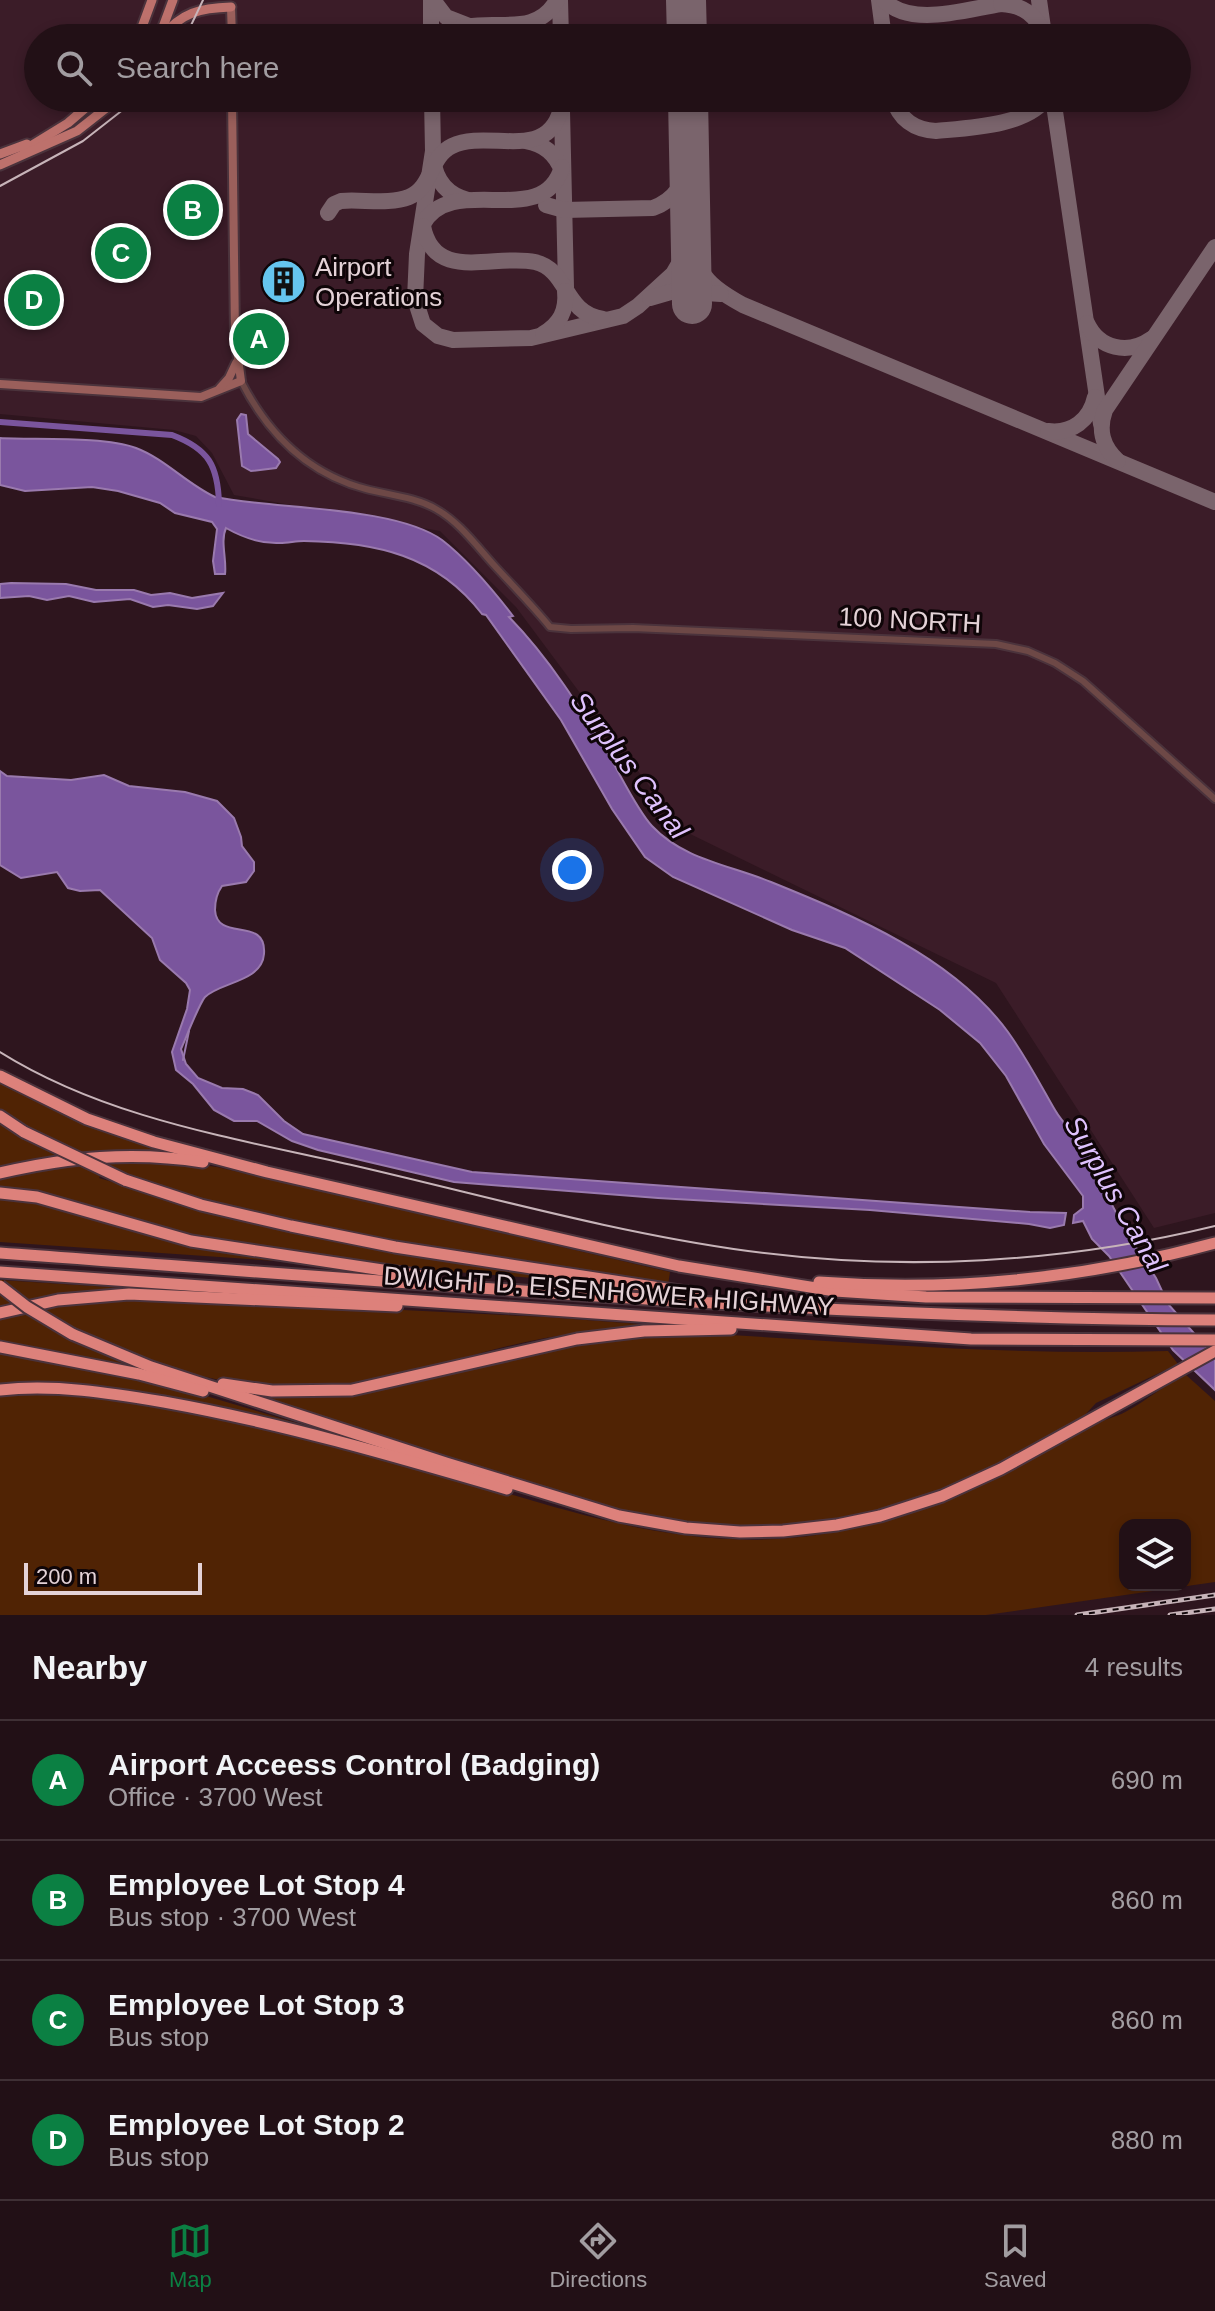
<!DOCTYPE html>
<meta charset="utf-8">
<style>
body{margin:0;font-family:Helvetica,sans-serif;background:#2a191f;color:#f1f3f6}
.controls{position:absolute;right:24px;bottom:24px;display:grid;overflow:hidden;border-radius:16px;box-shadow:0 4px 12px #0003}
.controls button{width:72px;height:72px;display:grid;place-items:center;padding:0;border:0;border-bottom:2px solid #3f3035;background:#221016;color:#f1f3f6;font:40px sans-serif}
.scale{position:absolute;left:24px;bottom:20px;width:178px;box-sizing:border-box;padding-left:8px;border:4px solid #e4d2d7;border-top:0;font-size:22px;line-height:28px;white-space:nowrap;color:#e4d2d7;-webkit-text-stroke:6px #0f0508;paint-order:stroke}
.you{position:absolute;left:572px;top:870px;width:28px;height:28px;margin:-20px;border:6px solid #fff;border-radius:50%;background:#1a73e8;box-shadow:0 0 0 12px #1a73e833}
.badge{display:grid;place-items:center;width:52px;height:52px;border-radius:50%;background:#0b8043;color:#fff;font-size:26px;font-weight:700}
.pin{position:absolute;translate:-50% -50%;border:4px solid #fff;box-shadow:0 2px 8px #0006}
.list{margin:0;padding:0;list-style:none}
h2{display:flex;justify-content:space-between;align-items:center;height:104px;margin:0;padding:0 32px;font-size:34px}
h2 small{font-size:26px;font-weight:400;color:#a29da1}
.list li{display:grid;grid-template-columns:52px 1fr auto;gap:24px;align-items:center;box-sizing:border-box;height:120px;padding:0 32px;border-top:2px solid #3f3035}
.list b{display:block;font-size:30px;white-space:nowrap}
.list p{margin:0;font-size:26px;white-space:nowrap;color:#a29da1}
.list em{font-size:26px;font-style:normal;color:#a29da1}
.icon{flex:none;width:44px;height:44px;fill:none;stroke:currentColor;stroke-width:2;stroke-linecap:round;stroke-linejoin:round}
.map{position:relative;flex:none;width:1215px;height:1615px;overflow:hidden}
.search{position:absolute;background:#221016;box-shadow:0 4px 12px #0003;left:24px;right:24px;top:24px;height:88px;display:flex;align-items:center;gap:20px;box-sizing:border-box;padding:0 28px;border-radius:44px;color:#a29da1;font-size:30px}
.sheet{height:584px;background:#221016}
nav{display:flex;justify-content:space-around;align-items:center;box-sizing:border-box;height:112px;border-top:2px solid #3f3035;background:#221016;font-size:22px;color:#a29da1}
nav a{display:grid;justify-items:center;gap:4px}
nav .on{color:#0b8043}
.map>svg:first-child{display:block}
</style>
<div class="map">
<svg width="1215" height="1615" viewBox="0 0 1215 1615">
<rect width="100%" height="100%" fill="#2e151e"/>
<path fill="#3b1c28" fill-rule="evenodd" d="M0,0h1215v1213l-61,15 -158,-245 -314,-153 -166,-223 -76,-76 -206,-36 -22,-42 -16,-17 -22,-6 -174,-16zM38,38h1139v60h-1139z"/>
<g fill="#502304" fill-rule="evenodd">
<path d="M0,1081l80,41 84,28v3l-86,2 -78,-44z"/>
<path d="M0,1121l61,36 -61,11z"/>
<path d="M115,1159l48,1 54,7 453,105 -2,13c-117,-16 -232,-32 -347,-57 -74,-15 -147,-32 -216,-60l-6,10 101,30 74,18 174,34 99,15 -1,4 -128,-10 -192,-26 -57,-12 -120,-37 -49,-6v-12l53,-11z"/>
<path d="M0,1195h13l293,68 -306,-21z"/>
<path d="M0,1280l156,10 -156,19z"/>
<path d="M154,1298l392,19 106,8c-42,3 -85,8 -126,17 -52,11 -102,29 -154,38 -88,17 -187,1 -268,-36 -22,-10 -43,-23 -64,-35l55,-9z"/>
<path d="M23,1311l60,35 47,20v3l-130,-26v-26z"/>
<path d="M714,1334c151,9 302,22 454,17l10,13 -82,39 -12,13c-49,28 -98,58 -150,79 -102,39 -212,38 -317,15l-376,-118c49,5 98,6 147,-3 66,-13 130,-37 197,-48 42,-7 86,-6 129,-7z"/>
<path d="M0,1350l169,35 226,67 -203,-48 -192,-17z"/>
<path d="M1185,1374l30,27v181l-229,33h-986v-222c157,-4 320,45 469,89 119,35 229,72 354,52 104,-17 175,-56 264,-106 13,-8 28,-10 40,-17 20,-11 38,-26 58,-37zM1125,1525h60v60h-60z"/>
</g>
<g fill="#7a559d" stroke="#9a7aae" stroke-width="2">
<path d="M241,414l5,1 2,19 30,25 2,3 -4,6 -25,3 -9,-5 -5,-46z"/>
<path d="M0,438c36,2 104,-2 136,10 29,11 51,36 79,49 59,12 180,9 227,43 26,20 51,50 71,76l-4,1c41,42 72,92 102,142 11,19 27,52 41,67 32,34 78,39 119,56 84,34 182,75 237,150 18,25 32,52 47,78 13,23 44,43 41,72l7,6 25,47 28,43 12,26 39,44 8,5v37l-42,-40 -64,-94 -17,-17 -9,-18 -10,2 1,-8 9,-7v-12l-39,-52 -38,-68 -26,-33 -40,-33 -95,-62 -53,-18 -119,-53 -28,-20 -33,-48 -51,-89 -75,-105 -4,-1c-45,-59 -107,-72 -178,-73 -8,0 -16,2 -24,2 -18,1 -38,-6 -54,-15 -6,13 1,32 -1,46h-10l-2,-13 4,-32 -5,-7 -37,-9 -15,-10 -42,-12 -26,-4 -67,4 -25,-6z"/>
<path d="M11,583l55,1 30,6h38l17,5 19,-2 22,5 31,-5 -10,13 -16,3 -29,-4 -15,2 -23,-8 -36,3 -25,-6 -22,4 -18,-4 -29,2v-14z"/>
<path d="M0,771l7,5 64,4 33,-5 25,11 56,6 32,9 17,17 7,19 1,9 12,16v9l-8,11 -24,4c-5,7 -7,15 -7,24 2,33 52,5 49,44 -2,28 -44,28 -59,43 -6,7 -19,41 -24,52l5,15 12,14 24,10 21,1 15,6 26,26 19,13 169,38 558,40 36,1 -2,12 -14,3 -21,-4 -159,-14 -212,-12 -204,-16 -136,-32 -26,-9 -35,-20h-23l-20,-11 -21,-26 -17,-14 -4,-18 15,-43 3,-19 -4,-7 -26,-23 -8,-22 -52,-48 -20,1 -12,-3 -11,-16 -36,6 -21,-13z"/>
</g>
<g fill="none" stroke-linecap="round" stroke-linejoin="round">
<path stroke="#9a7aae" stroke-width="2" d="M183,1060l6,-29"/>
<path stroke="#7a559d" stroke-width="6" d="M0,422l172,13c37,14 46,31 47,69"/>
<g stroke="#7a646c" stroke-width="16">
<path d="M431,0v38"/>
<path d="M433,0l13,17 23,9"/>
<path d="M560,0l1,38"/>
<path d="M879,0l5,38"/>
<path d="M884,0c26,28 83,9 117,4l11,-4"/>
<path d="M1039,0l4,28"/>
<path d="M1001,4c22,1 36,11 43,32"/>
<path d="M525,24l12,4 14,10"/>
<path d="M443,38c33,-30 89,8 114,-38"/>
<path d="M432,98l1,53 -16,103 -2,45 8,25 15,12 15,4 78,-2 92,-22 15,-10 35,-32 11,-19 4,-18"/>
<path d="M893,98c6,21 21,32 43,33 31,-3 92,-5 110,-33"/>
<path d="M1053,98l48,326"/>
<path d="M562,111l4,176"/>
<path d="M526,141c18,3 30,13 36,30"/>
<path d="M433,160c3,21 14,35 35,40"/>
<path d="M546,205l18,5 89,-2c22,-8 31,-24 36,-46"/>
<path d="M328,213l6,-9 7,-3c21,-2 48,4 68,-4 24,-10 20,-40 43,-51 37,-18 99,19 110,-42"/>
<path d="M690,220c5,48 8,60 53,85l472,197"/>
<path d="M423,224c30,-53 120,8 139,-57"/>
<path d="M423,226c11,58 73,27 112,36 34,8 28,51 68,57"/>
<path d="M650,298l24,-7 47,3"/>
<path d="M1087,323c12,26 41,32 64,16"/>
<path d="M543,334c17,-10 24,-23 22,-43"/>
<path d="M1048,431c24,3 42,-11 47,-34"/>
<path d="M1118,461c-16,-15 -20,-31 -13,-51l110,-163"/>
</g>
<g stroke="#7a646c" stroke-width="40">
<path d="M686,0l1,38"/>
<path d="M688,98l4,206"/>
</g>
<defs>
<path id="street" d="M241,381c27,53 68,93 125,108 23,6 49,8 70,20 23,13 39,35 57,55 19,21 39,41 57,63l21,2 62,-1 363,16 32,7 27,12 28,18 132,118"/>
<g id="secondary">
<path d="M231,7l1,31"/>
<path d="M0,384l201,13 40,-16 -6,-46 -3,-237"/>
<path d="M220,388l9,-10 7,-15"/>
</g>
<g id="primary">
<path d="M160,35l13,-35"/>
<path d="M138,38l14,-38"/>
<path d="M161,38c20,-26 40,-30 70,-31"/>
<path d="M24,150l44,-27 29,-25"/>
<path d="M0,154l27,-10"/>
<path d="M0,165l77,-34 42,-33"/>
</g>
<g id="highway">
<path d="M0,1076l87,43 67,23 113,30 412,94 156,25 91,6 289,1"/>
<path d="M0,1116l24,16"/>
<path d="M0,1173c66,-16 135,-22 203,-11"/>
<path d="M125,1180l76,25 90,21 104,21 304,47"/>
<path d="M0,1193l37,4 154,44 238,36"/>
<path d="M0,1253c404,29 810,65 1215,67"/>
<path d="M0,1272l971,67 244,1"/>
<path d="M819,1282c133,10 268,-4 396,-39"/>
<path d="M0,1313l58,-13 71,-6 268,12"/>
<path d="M72,1334l79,33 295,96 173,53 67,12 54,4 43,-1 54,-6 43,-9 62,-20 59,-27 214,-118"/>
<path d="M0,1347l139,27 64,17"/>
<path d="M223,1384l49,7 80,-1 225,-51 67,-8 87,-2"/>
<path d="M0,1390c55,-6 110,3 164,12 117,21 230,54 343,87"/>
</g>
</defs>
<use href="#street" stroke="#4b333c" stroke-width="10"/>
<use href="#secondary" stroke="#4b333c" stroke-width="12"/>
<use href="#primary" stroke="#4b333c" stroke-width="13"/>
<use href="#highway" stroke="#4b333c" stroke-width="15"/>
<use href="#street" stroke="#6d4846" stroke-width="6"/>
<use href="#secondary" stroke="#9a5f5b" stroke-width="8"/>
<use href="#primary" stroke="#bd716c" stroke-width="9"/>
<use href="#highway" stroke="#dd817b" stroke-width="11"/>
<g stroke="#c7b4b9" stroke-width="2">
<path d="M185,38l18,-38"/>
<path d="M0,186l83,-45 55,-43"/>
<path d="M0,1052c107,67 235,86 356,114 130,30 260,67 392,85 155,21 315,12 467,-25"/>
</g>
<defs>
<g id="rail">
<path d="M1077,1615l138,-20"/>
<path d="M1170,1615l45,-6"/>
</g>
</defs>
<use href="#rail" stroke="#c7b4b9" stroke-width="5"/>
<use href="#rail" stroke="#0f0508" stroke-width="2" stroke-dasharray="6" stroke-linecap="butt"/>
<defs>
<g id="highway-bridge">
<path d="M24,1132l101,48"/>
<path d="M0,1286l27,21 45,27"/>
</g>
</defs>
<use href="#highway-bridge" stroke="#4b333c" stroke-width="15" stroke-linecap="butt"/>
<use href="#highway-bridge" stroke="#dd817b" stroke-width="11"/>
</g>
<defs>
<symbol id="building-disc" viewBox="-11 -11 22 22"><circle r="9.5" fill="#65c5ee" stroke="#0f0508"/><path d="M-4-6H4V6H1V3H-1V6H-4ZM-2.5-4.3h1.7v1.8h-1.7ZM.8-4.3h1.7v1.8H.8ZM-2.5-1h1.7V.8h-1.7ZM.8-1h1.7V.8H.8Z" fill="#111"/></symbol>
</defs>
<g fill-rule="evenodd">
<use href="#building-disc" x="258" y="256" width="51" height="51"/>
</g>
<g text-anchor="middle" stroke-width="6" stroke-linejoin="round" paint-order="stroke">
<g font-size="26" fill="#e4d2d7" stroke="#0f0508" text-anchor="start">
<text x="315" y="276">Airport<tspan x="315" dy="30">Operations</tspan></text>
</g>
<g font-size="26" fill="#e4d2d7" stroke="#0f0508">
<text transform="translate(910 620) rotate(3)" y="9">100 NORTH</text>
<text transform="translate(609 1291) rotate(4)" y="9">DWIGHT D. EISENHOWER HIGHWAY</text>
</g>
<g font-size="28" font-style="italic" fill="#dfc2fe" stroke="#0f0508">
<text transform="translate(630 765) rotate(53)" y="10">Surplus Canal</text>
<text transform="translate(1116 1194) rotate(60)" y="10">Surplus Canal</text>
</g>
</g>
</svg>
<div class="controls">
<button><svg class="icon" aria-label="layers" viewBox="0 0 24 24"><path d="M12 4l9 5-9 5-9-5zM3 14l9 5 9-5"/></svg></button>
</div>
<div class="scale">200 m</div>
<div class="you"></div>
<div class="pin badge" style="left:259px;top:339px">A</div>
<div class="pin badge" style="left:193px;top:210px">B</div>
<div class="pin badge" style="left:121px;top:253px">C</div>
<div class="pin badge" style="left:34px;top:300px">D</div>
<div class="search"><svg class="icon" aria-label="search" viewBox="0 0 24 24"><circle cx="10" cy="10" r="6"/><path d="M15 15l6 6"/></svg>Search here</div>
</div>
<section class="sheet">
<h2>Nearby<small>4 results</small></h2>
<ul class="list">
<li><span class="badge">A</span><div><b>Airport Acceess Control (Badging)</b><p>Office · 3700 West</p></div><em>690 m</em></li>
<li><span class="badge">B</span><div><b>Employee Lot Stop 4</b><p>Bus stop · 3700 West</p></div><em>860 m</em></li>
<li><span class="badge">C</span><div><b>Employee Lot Stop 3</b><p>Bus stop</p></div><em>860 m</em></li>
<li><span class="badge">D</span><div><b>Employee Lot Stop 2</b><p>Bus stop</p></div><em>880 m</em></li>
</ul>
</section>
<nav>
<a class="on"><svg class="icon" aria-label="map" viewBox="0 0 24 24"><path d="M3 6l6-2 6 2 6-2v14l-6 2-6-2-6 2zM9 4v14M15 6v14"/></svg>Map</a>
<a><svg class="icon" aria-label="directions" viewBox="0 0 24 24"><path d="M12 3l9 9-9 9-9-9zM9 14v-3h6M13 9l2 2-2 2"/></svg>Directions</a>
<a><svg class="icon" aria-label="saved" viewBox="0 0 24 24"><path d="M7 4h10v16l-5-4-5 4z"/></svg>Saved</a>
</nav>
